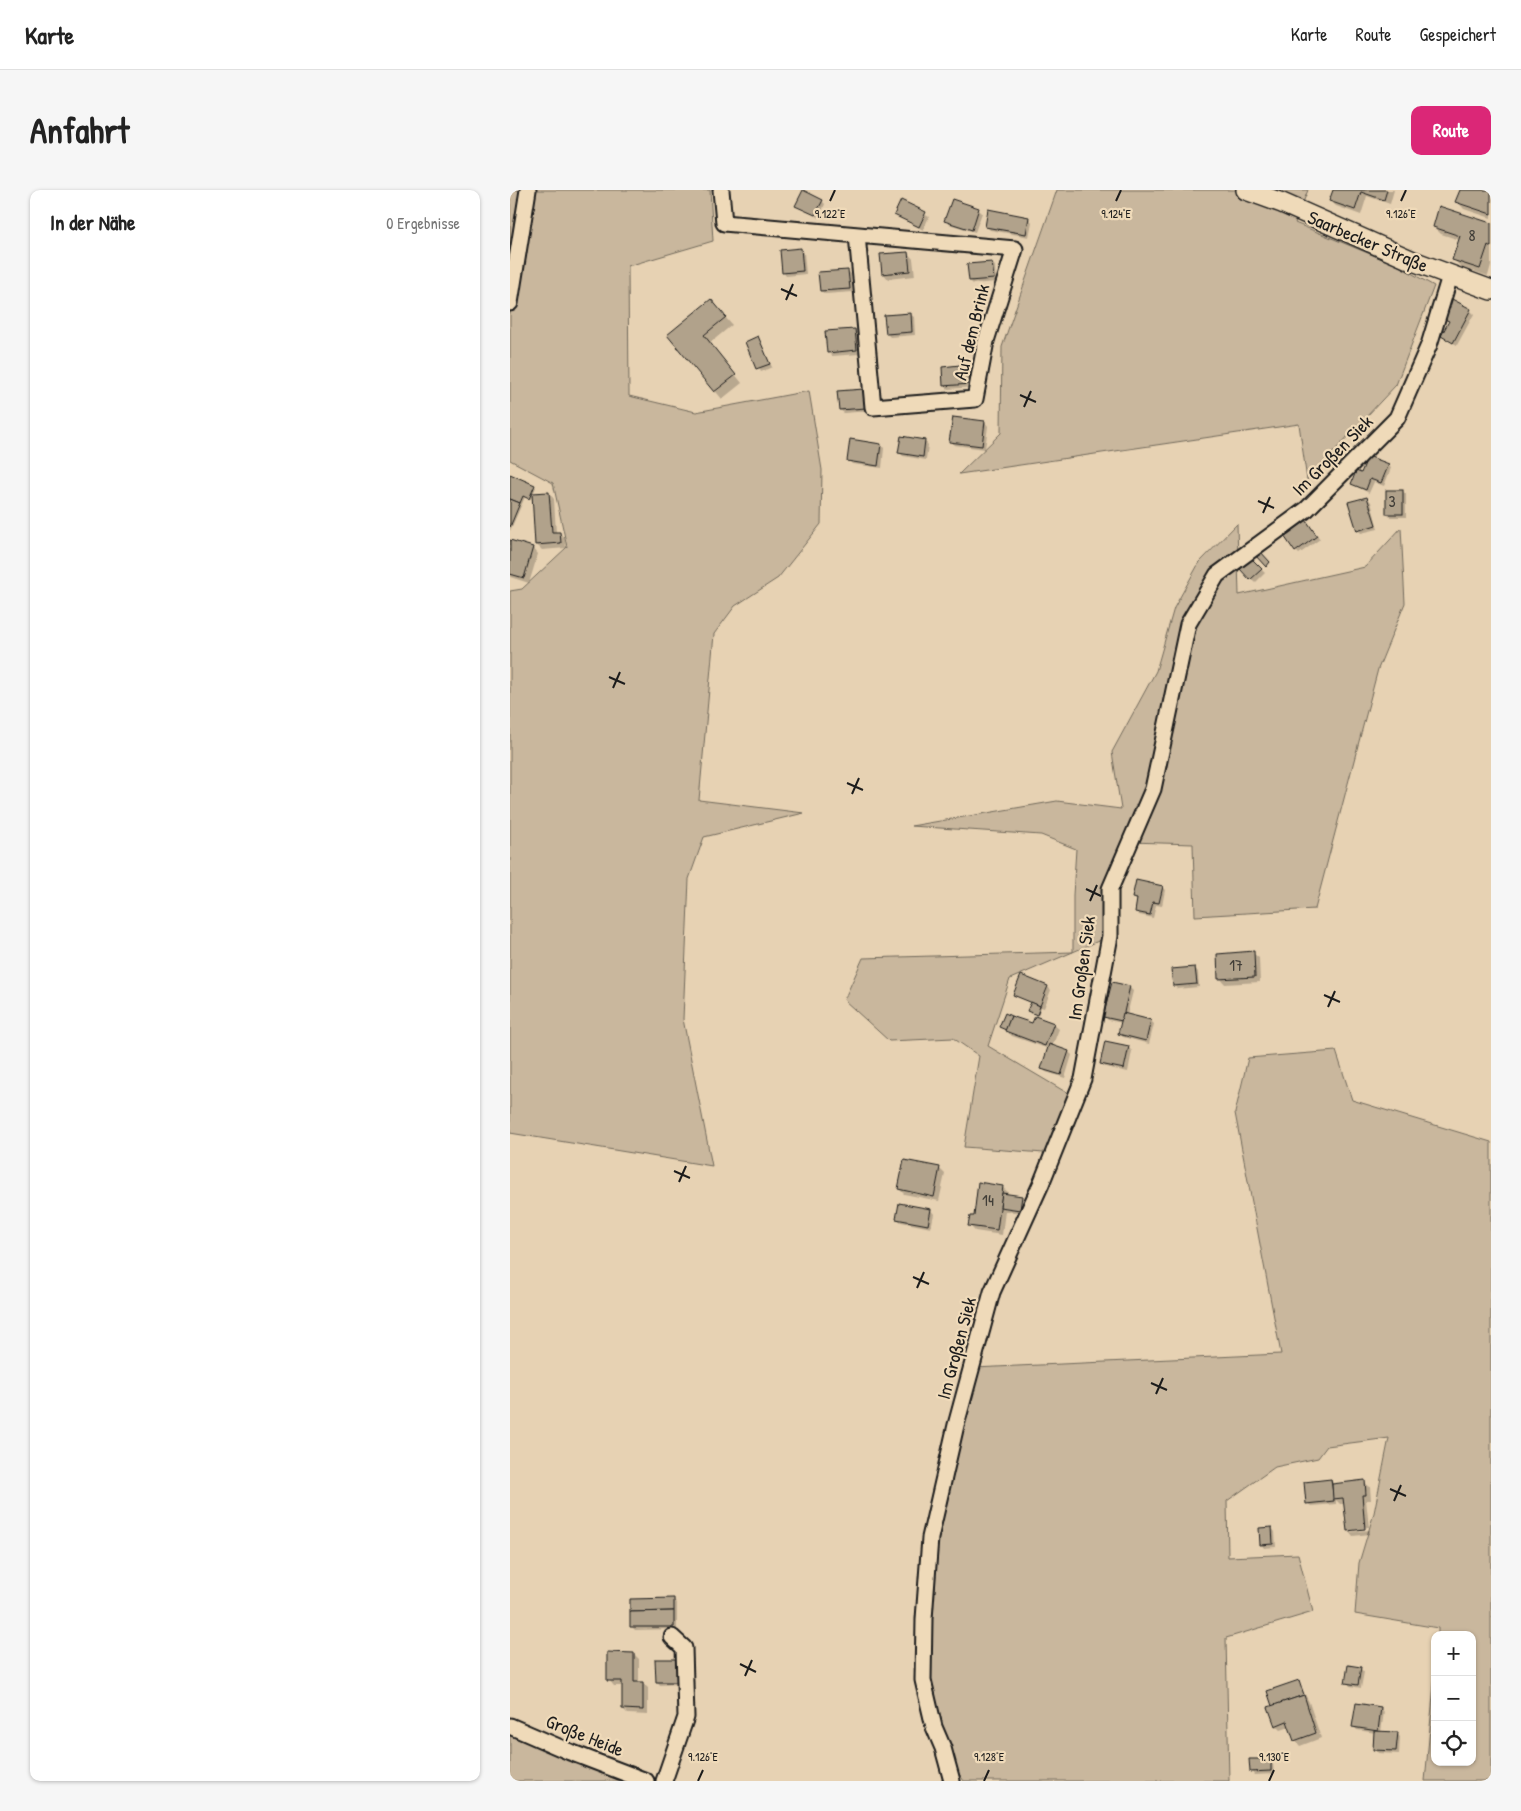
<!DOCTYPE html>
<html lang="de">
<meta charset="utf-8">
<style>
body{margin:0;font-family:"Patrick Hand",sans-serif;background:#f6f6f6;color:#222}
.controls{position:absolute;right:15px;bottom:15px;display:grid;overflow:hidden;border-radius:10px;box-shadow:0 1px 4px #0004}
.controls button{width:45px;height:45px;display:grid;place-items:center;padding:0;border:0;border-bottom:1px solid #e0e0e0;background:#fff;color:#222;font:25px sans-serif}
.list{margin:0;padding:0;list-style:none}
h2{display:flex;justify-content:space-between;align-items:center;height:65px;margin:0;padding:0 20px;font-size:21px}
h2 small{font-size:16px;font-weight:400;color:#767676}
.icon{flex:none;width:28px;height:28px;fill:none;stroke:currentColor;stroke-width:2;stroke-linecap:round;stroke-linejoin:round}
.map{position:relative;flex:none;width:981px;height:1591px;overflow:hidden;border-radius:10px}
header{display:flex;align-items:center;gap:30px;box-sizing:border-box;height:70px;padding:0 25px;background:#fff;border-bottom:1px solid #e0e0e0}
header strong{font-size:24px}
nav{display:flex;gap:28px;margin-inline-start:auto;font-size:18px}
.intro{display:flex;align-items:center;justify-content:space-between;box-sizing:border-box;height:120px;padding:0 30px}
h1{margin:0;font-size:35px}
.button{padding:12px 22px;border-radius:10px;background:#db2777;color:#fff;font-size:18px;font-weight:700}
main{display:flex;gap:30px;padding:0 30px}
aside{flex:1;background:#fff;border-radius:10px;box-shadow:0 1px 4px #0004}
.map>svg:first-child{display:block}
</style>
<header>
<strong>Karte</strong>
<nav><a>Karte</a><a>Route</a><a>Gespeichert</a></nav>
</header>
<div class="intro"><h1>Anfahrt</h1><a class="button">Route</a></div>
<main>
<aside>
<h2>In der Nähe<small>0 Ergebnisse</small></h2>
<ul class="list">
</ul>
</aside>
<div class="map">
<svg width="981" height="1591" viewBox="0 0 981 1591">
<rect width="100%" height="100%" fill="#e7d2b3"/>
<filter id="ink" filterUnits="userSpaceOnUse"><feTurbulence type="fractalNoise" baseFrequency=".02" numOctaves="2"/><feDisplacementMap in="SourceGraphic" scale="10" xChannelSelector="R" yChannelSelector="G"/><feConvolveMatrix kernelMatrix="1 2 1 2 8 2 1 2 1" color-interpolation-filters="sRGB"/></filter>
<g filter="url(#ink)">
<g fill="#c9b79d" stroke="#726a5c">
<path d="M0,0h200l3,51 -85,25 1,130 67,16 113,-21 13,79 -1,54 -43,54 -43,28 -21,28 -15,166 105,13 -100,24 -15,42 -6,140 29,147 -202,-33v-542l12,-2 45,-42 -14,-64 -43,-23z"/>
<path d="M547,0h251l-13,33 102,42 37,21 -38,99 -89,95 -8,-56 -340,50 42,-41 1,-86z"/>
<path d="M727,334l2,71 126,-28 36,-39 4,75 -27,66 -63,240 -120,7 -2,-72 -63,-2 -20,47v47l-100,43 -22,67 81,48 -25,59 -80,-6 15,-91 -26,-18 -64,3 -45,-41 19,-42 210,-6v-57l3,-46 -35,-14 -130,-9 146,-25 64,8 -9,-57 44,-81 18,-63 25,-45z"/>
<path d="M826,861l16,49 139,42v639h-66l10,-107v88h37v-127h-34v-7l-83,-14 4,-51 15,-50 15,-75 -62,8 -9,12 -43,9 -48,34 1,56 70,-3 15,58 -87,26 3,143h-265l-7,-10 -17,-37 -14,-60 7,-135 41,-171 307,-14 -46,-241 13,-55z"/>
<path d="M0,1541l121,50h-121z"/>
</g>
<g fill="#0003">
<path d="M824,0h60l-4,14 -23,-8 -6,19 -25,-9 -5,-5z"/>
<path d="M951,0h30v28l-27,-9 -7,-8z"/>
<path d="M312,11l3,3 -6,14 -22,-13z"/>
<path d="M392,11l27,16 -6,13 -28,-16z"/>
<path d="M468,19l4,4 -7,19 -26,-8 -3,-4z"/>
<path d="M479,21l40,7 3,4 -3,15 -39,-7 -4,-4z"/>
<path d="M981,35v40l-3,11 -27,-9 -7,-7 6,-20 -19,-6 -7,-7z"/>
<path d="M290,60l4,3 2,21 -20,2 -3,-4z"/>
<path d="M398,63l5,6 2,17 -27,3 -5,-6z"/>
<path d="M482,73l3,3 1,16 -23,2 -3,-3z"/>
<path d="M338,81l3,3 2,18 -28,2 -4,-3z"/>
<path d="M201,111l21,24 -22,18 32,40 -20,16 -53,-64z"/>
<path d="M960,120l4,4 -17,31 -11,-6 -3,-3 7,-14 -7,-5z"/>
<path d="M400,124l4,3 1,18 -25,2 -3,-3z"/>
<path d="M345,140l3,3 2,21 -28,2 -4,-4z"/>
<path d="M248,148l14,29 -11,5 -14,-29z"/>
<path d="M458,176l4,3 1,18 -25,2 -4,-4z"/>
<path d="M354,200l5,21 -25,2 -4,-3z"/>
<path d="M475,232l3,4 -3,23 -31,-4 -3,-3z"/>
<path d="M415,251l3,4 -2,15 -23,-4 -3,-3z"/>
<path d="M371,255l3,3 -2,20 -30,-4 -3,-3z"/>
<path d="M878,275l3,3 -7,18 -10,-4 -5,11 -17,-9 10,-9z"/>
<path d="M0,285l26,12 -5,12 -6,-2 -15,34z"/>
<path d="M892,301l4,3v23h-16l-3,-3z"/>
<path d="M39,303l5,6 2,34h4l5,6 1,9 -24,2 -6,-6z"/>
<path d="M857,308l4,4 7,27 -17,4 -3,-3z"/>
<path d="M797,332l13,17 -21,15 -3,-3z"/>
<path d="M0,352l23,6 5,6 -9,29 -19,-6z"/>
<path d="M741,370l14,13 -10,10 -14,-14z"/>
<path d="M652,697l3,3 -3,16 -6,-1 -3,13 -14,-3 -3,-4 1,-10 -3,-4z"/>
<path d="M743,763l6,5 1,24 -35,2 -5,-6z"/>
<path d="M685,778l3,4 1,15 -22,2 -3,-4z"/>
<path d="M538,797l3,3 -7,18 -3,-1 -3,8 -9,-4 3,-8 -18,-8z"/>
<path d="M619,797l4,4 -6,24 24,6 3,3 -5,20 -26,-7 -3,-3 2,-11 -14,-3 -3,-4z"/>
<path d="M543,834l6,5 -7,18 17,5 3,3 -7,23 -19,-6 -3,-3 6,-20 -37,-13 -5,-5 26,-6z"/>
<path d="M618,857l4,4 -4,21 -23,-5 -3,-3z"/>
<path d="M429,978l6,6 -6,27 -35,-7 -5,-5z"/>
<path d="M492,997l6,5 -1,3 15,2 3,4 -2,12 -18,-2 -3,24 -27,-4 -5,-5z"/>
<path d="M421,1020l3,4 -3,14 -30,-6 -4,-3z"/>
<path d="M821,1290l3,5 30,-3 6,5 1,13h-5l3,27 -18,2v3l19,-2v4l-17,2 -5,-6 -3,-26h-5l-4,-4v4l-25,2 -4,-3z"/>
<path d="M762,1338l3,4 1,15 -12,1 -3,-4z"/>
<path d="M163,1409l4,4v26l-42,1 -3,-3z"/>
<path d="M124,1464l5,5v24h4l5,5v27l-20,-1 -5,-5v-23h-9l-5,-6z"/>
<path d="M147,1471l24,23 -21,1 -3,-4z"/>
<path d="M850,1478l4,4 -3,16 -11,-2 -3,-4z"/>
<path d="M788,1491l11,21 12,36 -21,8 -5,-6 -5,-13 -9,3 -5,-5 -2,-18z"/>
<path d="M871,1518l3,4 -3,20 16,1 3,4 -1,17 -21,-1 -3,-4 1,-16 -19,-3 -4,-4z"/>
<path d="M760,1570l3,3 1,11 -20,1 -3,-4z"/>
</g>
<g fill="#b1a28b" stroke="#1c1c1c">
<path d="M293,0l20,10 -8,15 -20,-9z"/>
<path d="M823,0h54l-3,10 -23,-8 -6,18 -26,-9z"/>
<path d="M950,0h31v24l-36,-12z"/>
<path d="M442,9l27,9 -7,22 -28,-9z"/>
<path d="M391,10l25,12 -7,15 -25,-12z"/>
<path d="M929,16l52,17v24l-3,-2 -8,24 -28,-9 8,-24 -27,-9z"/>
<path d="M478,19l41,8 -3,17 -41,-7z"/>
<path d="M291,58l2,23 -21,2 -2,-23z"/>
<path d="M398,62l2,19 -28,3 -2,-20z"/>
<path d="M482,72l2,17 -25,2 -2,-17z"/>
<path d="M338,80l2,19 -30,2 -2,-19z"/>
<path d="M201,109l15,18 -22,18 32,40 -22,17 -47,-57z"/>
<path d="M942,109l19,10 -18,34 -12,-7 8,-15 -7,-3z"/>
<path d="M401,123l1,19 -26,2 -2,-19z"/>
<path d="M345,139l2,21 -30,3 -2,-22z"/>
<path d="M248,146l12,28 -14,5 -11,-27z"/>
<path d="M459,174l1,20 -27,2 -1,-19z"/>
<path d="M354,199l2,19 -27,2 -2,-19z"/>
<path d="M443,227l32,4 -3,25 -33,-4z"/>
<path d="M391,246l24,4 -2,17 -25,-4z"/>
<path d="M340,249l31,5 -3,22 -31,-5z"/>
<path d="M858,266l21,8 -8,19 -11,-4 -4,11 -15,-6 5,-13 5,2z"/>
<path d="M0,284l25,11 -6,14 -6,-3 -3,7 -10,-4z"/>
<rect x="876" y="300" width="17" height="24"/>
<path d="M39,302l3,40h8l1,11 -26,2 -3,-52z"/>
<path d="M857,307l9,28 -19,6 -9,-29z"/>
<path d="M0,309l10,4 -10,24z"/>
<path d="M794,327l13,19 -22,16 -13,-19z"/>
<path d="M0,350l23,7 -9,31 -14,-4z"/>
<path d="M750,361l10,11 -4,5 -11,-12z"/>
<path d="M741,368l11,11 -12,11 -10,-11z"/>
<path d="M626,690l27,6 -4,17 -6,-1 -3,13 -15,-3 2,-13 -5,-1z"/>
<path d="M744,761l1,26 -37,2 -1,-25z"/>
<path d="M685,777l2,17 -24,2 -2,-17z"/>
<path d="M511,785l27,11 -8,20 -27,-11z"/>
<path d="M602,792l18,4 -8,35 -19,-4z"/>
<path d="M521,812l9,4 -3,9 -10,-4z"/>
<path d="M495,823l6,3 -5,14 -7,-3z"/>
<path d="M613,823l28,7 -5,21 -28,-7z"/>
<path d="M501,826l21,7 3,-7 19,7 -9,23 -40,-15z"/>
<path d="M595,851l24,5 -5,23 -24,-5z"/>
<path d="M539,854l20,7 -8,24 -20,-6z"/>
<path d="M394,970l36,7 -6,30 -36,-8z"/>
<path d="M468,992l25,4 -6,44 -29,-4 2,-10h4z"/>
<path d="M492,1003l20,3 -2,14 -20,-3z"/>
<path d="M389,1013l32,6 -3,16 -32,-6z"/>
<path d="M821,1289l3,22 -28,3 -2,-22z"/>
<path d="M855,1290l1,15h-4l3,34 -18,2 -4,-33 -10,1 -1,-15z"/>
<path d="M762,1337l1,17 -13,1 -1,-17z"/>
<path d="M164,1408v13l-44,1v-13z"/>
<path d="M164,1421v16h-44v-15z"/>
<path d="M97,1462l27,1v29h9v28l-21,-1v-28h-15z"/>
<path d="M145,1469h23v23h-22z"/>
<path d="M838,1475l13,2 -3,18 -13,-2z"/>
<path d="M789,1490l5,15 -32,11 -5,-15z"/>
<path d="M794,1505l12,38 -22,8 -7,-20 -12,5 -7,-19z"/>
<path d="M846,1513l25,4 -3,24 -26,-4z"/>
<path d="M864,1541l24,1 -2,19 -23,-1z"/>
<path d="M739,1569h22v12l-21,1z"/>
</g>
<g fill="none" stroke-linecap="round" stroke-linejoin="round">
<defs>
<g id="minor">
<path d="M211,0l3,33 291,26 -29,92 -11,58 -102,8 -16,-172"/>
<path d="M0,113l18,-113"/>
<path d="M0,1536l60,26 76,29"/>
<path d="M154,1591l22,-64 -2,-69 -12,-11"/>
<path d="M442,1591l-9,-33 -9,-21 -11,-47 1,-61 6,-81 26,-113 36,-133 49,-108 42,-105 27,-143v-47l43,-100 35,-165 29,-49 90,-66 90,-91 32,-73 21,-69"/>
</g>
<path id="major" d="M736,0l36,13 131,58 78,29"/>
</defs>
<use href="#minor" stroke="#1c1c1c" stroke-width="19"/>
<use href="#major" stroke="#1c1c1c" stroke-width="22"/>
<use href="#minor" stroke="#efdab9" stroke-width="15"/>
<use href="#major" stroke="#efdab9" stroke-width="19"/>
</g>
</g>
<path fill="none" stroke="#1c1c1c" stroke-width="2" d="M320,11l5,-11M606,11l5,-11M891,11l5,-11M271,99l16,7M276,110l7,-16M510,205l16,7M514,217l7,-16M748,311l16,7M753,323l7,-16M99,487l16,7M103,498l7,-16M337,593l16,7M342,604l7,-16M576,699l15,7M580,711l7,-16M814,805l16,7M818,817l7,-16M164,981l16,7M169,992l7,-16M403,1087l16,7M407,1098l7,-16M641,1193l16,7M646,1204l7,-16M880,1299l16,7M884,1311l7,-16M230,1474l16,8M235,1486l7,-16M188,1591l5,-11M474,1591l5,-11M759,1591l5,-11"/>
<g text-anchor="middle" stroke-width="4.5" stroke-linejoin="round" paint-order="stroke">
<g font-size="16" fill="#413e38">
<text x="962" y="51">8</text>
<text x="882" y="317">3</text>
<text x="726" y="781">17</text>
<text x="478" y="1016">14</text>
</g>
<g font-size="19" fill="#1c1c1c" stroke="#efdab9">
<text transform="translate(858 51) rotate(23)" y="7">Saarbecker Straße</text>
<text transform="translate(461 142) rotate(-76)" y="7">Auf dem Brink</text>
<text transform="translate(822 265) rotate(-45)" y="7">Im Großen Siek</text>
<text transform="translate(571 778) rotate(-82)" y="7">Im Großen Siek</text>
<text transform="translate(446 1158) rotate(-75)" y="7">Im Großen Siek</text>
<text transform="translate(75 1545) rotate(22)" y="7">Große Heide</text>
</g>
</g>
<g font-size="12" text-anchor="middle" fill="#1c1c1c" stroke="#efdab9" stroke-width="4.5" stroke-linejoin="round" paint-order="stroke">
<text x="320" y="28">9.122°E</text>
<text x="606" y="28">9.124°E</text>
<text x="891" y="28">9.126°E</text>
<text x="193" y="1571">9.126°E</text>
<text x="479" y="1571">9.128°E</text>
<text x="764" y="1571">9.130°E</text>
</g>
</svg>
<div class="controls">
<button>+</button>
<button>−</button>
<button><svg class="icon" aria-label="locate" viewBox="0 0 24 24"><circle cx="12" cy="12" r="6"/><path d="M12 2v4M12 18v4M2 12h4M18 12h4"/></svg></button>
</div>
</div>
</main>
